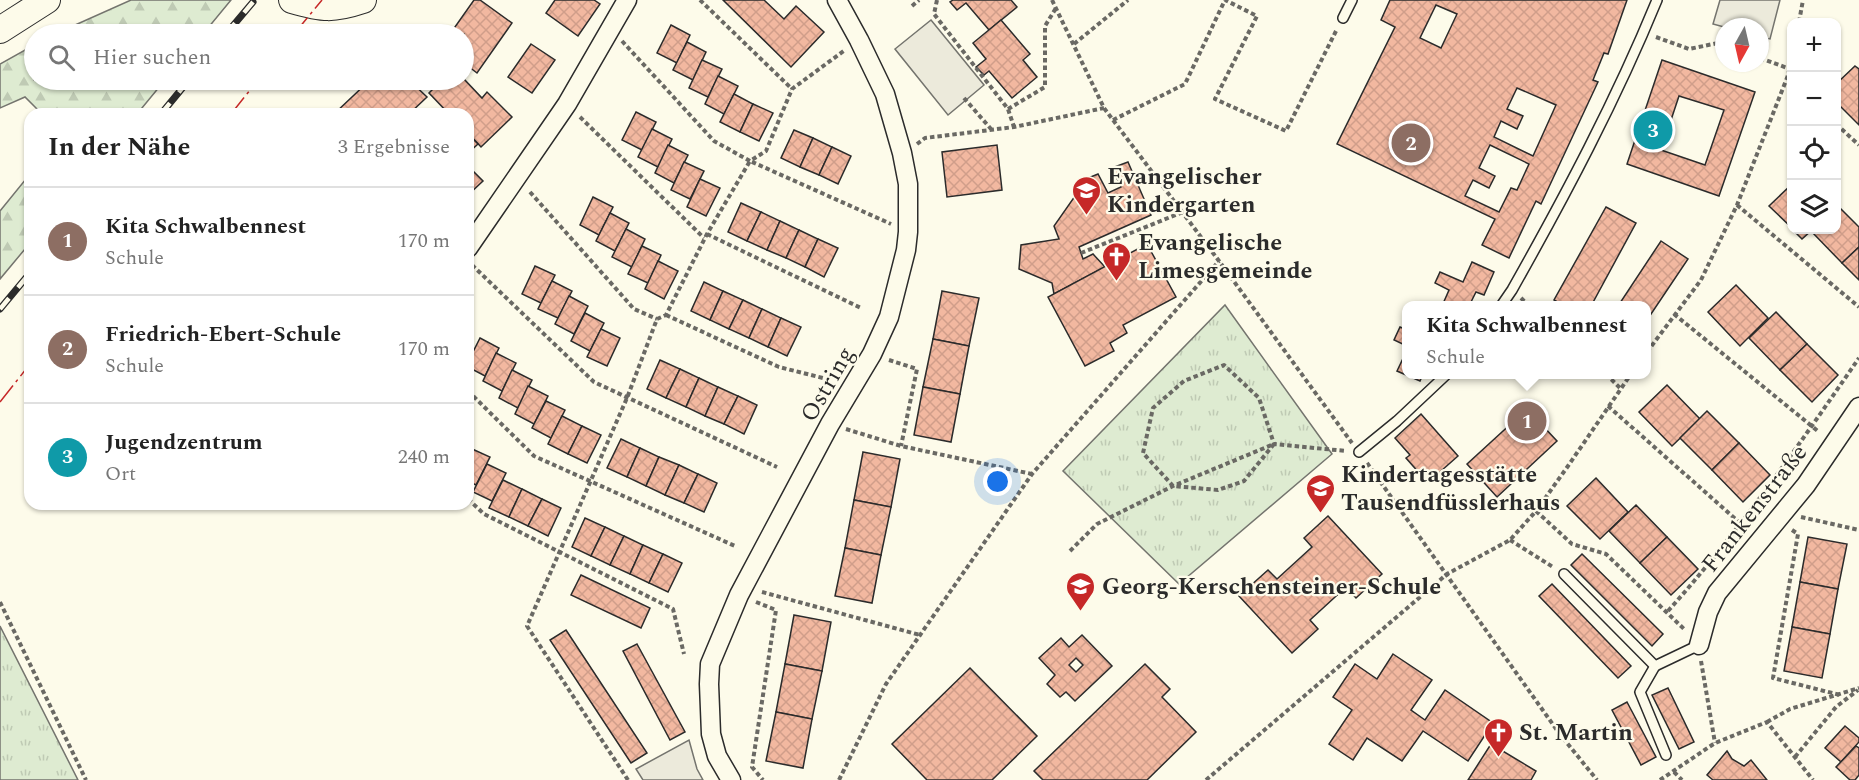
<!DOCTYPE html>
<html lang="de">
<meta charset="utf-8">
<style>
body{margin:0;font-family:Spectral,serif;background:#f2f2f2;color:#222}
.controls{position:absolute;right:18px;top:18px;display:grid;overflow:hidden;border-radius:12px;box-shadow:0 2px 4px #0004}
.controls button{width:54px;height:54px;display:grid;place-items:center;padding:0;border:0;border-bottom:2px solid #e0e0e0;background:#fff;color:#222;font:30px sans-serif}
.compass{position:absolute;left:1715px;top:18px;width:54px;height:54px;border-radius:50%;background:#fff;box-shadow:0 2px 4px #0004;rotate:188deg}
.you{position:absolute;left:998px;top:482px;width:21px;height:21px;margin:-15px;border:4px solid #fff;border-radius:50%;background:#1a73e8;box-shadow:0 0 0 9px #1a73e833}
.badge{display:grid;place-items:center;width:39px;height:39px;border-radius:50%;background:#111827;color:#fff;font-size:20px;font-weight:700}
.pin{position:absolute;translate:-50% -50%;border:3px solid #fff;box-shadow:0 2px 6px #0006}
.popup{position:absolute;left:1402px;top:301px;width:249px;height:78px;box-sizing:border-box;display:grid;place-content:center;border-radius:12px;background:#fff;filter:drop-shadow(0 2px 4px #0005);font-size:20px;white-space:nowrap;color:#767676}
.popup b{font-size:22px;color:#222}
.popup::after{content:'';position:absolute;left:50%;top:100%;margin-left:-12px;border:12px solid transparent;border-top-color:#fff}
.list{margin:0;padding:0;list-style:none}
h2{display:flex;justify-content:space-between;align-items:center;height:78px;margin:0;padding:0 24px;font-size:26px}
h2 small{font-size:20px;font-weight:400;color:#767676}
.list li{display:grid;grid-template-columns:39px 1fr auto;gap:18px;align-items:center;box-sizing:border-box;height:108px;padding:0 24px;border-top:2px solid #e0e0e0}
.list b{display:block;font-size:22px;white-space:nowrap}
.list p{margin:0;font-size:20px;white-space:nowrap;color:#767676}
.list em{font-size:20px;font-style:normal;color:#767676}
.icon{flex:none;width:33px;height:33px;fill:none;stroke:currentColor;stroke-width:2;stroke-linecap:round;stroke-linejoin:round}
.map{position:relative;flex:none;width:1859px;height:780px;overflow:hidden}
.search{position:absolute;background:#fff;box-shadow:0 2px 4px #0004;left:24px;top:24px;width:450px;height:66px;display:flex;align-items:center;gap:15px;box-sizing:border-box;padding:0 21px;border-radius:33px;color:#767676;font-size:22px}
.panel{position:absolute;background:#fff;box-shadow:0 2px 4px #0004;left:24px;top:108px;width:450px;height:402px;border-radius:18px}
.map>svg:first-child{display:block}
</style>
<div class="map">
<svg width="1859" height="780" viewBox="0 0 1859 780">
<defs>
<pattern id="grass-tufts" width="24" height="20" patternUnits="userSpaceOnUse" patternTransform="scale(1.5)"><rect width="24" height="20" fill="#deebd1"/><path d="M3 7l-1-3M5 7V3M7 7l1-3M15 17l-1-3M17 17v-4M19 17l1-3" fill="none" stroke="#bfcab4"/></pattern>
<pattern id="forest-firs" width="22" height="20" patternUnits="userSpaceOnUse" patternTransform="scale(1.5)"><rect width="22" height="20" fill="#deebd1"/><path d="M5 1l3.5 6h-7zM16 11l3.5 6h-7z" fill="#bfcab4"/></pattern>
<pattern id="building-cross-hatch" width="8" height="8" patternUnits="userSpaceOnUse" patternTransform="scale(1.5)"><rect width="8" height="8" fill="#f2b8a0"/><path d="M0 0l8 8M0 8l8-8" fill="none" stroke="#d09e8a"/></pattern>
</defs>
<rect width="100%" height="100%" fill="#fdfbea"/>
<g fill="url(#grass-tufts)" stroke="#74746e" stroke-width="1.5">
<path d="M1225,305l107,149 -153,130 -116,-113z"/>
<path d="M0,626l78,154h-78z"/>
</g>
<g fill="url(#forest-firs)" stroke="#74746e" stroke-width="1.5">
<path d="M131,0h100l-28,34h-148z"/>
<path d="M34,45v35h131l-28,34h-95l-17,-17 -25,11v-44z"/>
<path d="M30,174v69l-30,36v-68z"/>
</g>
<g fill="#eceadb" stroke="#74746e" stroke-width="1.5">
<path d="M1720,0h60l-10,39 -10,-2v-10h-36l-11,-3z"/>
<path d="M931,20l53,65 -36,30 -53,-66z"/>
<path d="M689,740l8,29 6,11h-60l-7,-11z"/>
</g>
<g fill="url(#building-cross-hatch)" stroke="#2b2b2b" stroke-width="1.5" fill-rule="evenodd">
<path d="M474,0h6l32,23 -35,50 -13,-10v-29h-14z"/>
<path d="M555,0h39l6,4 -22,32 -32,-23z"/>
<path d="M723,0h41l20,19 12,-13 28,26 -33,35z"/>
<path d="M953,0h58l6,7 -28,23 -23,-27 -9,7 -7,-8z"/>
<path d="M1390,0h237l-19,54 -4,-1 -11,27 5,2 -57,122 -5,-3 -27,57 -27,-13 13,-26 -158,-75 58,-117 -14,-7zM1436,5l21,9 -16,34 -21,-10zM1517,88l39,17 -23,51 -39,-19 7,-16 16,8 6,-13 -16,-7zM1490,145l39,19 -12,26 -6,-2 -12,24 -34,-16 8,-16 16,8 6,-12 -16,-8z"/>
<path d="M1001,20l29,34 -7,6 14,17 -25,21 -23,-27 -5,4 -8,-8 10,-8 -13,-16z"/>
<path d="M671,25l19,10 -13,28 -20,-10z"/>
<path d="M687,42l19,10 -13,28 -20,-10z"/>
<path d="M531,44l24,16 -23,33 -24,-16z"/>
<path d="M702,60l20,9 -14,28 -19,-9z"/>
<path d="M1662,60l93,32 -36,104 -92,-32zM1679,96l45,14 -19,55 -44,-15z"/>
<path d="M1855,66l4,3v56l-23,-23v-18z"/>
<path d="M718,76l20,10 -14,28 -19,-10z"/>
<path d="M464,79l18,19 5,-6 25,25 -31,30 -13,-14v-19h-19l-20,-21 13,-13z"/>
<path d="M370,80h39l18,17 -18,17h-75z"/>
<path d="M734,94l19,10 -13,28 -20,-10z"/>
<path d="M753,104l20,9 -14,28 -19,-9z"/>
<path d="M636,112l20,10 -14,28 -20,-10z"/>
<path d="M652,129l20,10 -14,28 -20,-10z"/>
<path d="M794,130l19,8 -13,29 -19,-9z"/>
<path d="M468,134l10,10 -10,9z"/>
<path d="M813,138l19,9 -13,28 -19,-8z"/>
<path d="M668,145l20,10 -14,28 -19,-10z"/>
<path d="M997,145l5,45 -55,7 -5,-45z"/>
<path d="M832,147l19,9 -13,28 -19,-9z"/>
<path d="M684,162l20,9 -14,28 -19,-9z"/>
<path d="M1128,162l23,53 -72,32 4,12 10,-5 12,13 -51,27 -2,-11 -33,-14 2,-24 38,-6 -5,-13 21,-30 9,-5 -3,-10 17,-7 10,19 13,-6 -9,-19z"/>
<path d="M468,166l15,15 -15,14z"/>
<path d="M700,179l20,9 -14,28 -19,-9z"/>
<path d="M1792,184v44l-23,-22z"/>
<path d="M593,197l20,10 -14,28 -19,-10z"/>
<path d="M741,203l20,9 -14,29 -19,-9z"/>
<path d="M1837,205l22,22v20l-17,16 -31,-32 1,-1h24z"/>
<path d="M1606,207l30,16 -45,83h-26l-11,-6z"/>
<path d="M761,212l19,9 -13,29 -20,-9z"/>
<path d="M610,213l19,10 -14,28 -19,-10z"/>
<path d="M780,221l19,9 -13,28 -19,-8z"/>
<path d="M626,229l19,10 -13,28 -20,-10z"/>
<path d="M799,230l19,9 -13,28 -19,-9z"/>
<path d="M1793,230h19l-10,9z"/>
<path d="M818,239l20,9 -14,29 -19,-10z"/>
<path d="M1661,241l27,18 -41,61v-14h-29z"/>
<path d="M1147,244l29,53 -53,28 4,8 -17,10 4,8 -29,15 -37,-69z"/>
<path d="M642,246l19,9 -13,28 -20,-9z"/>
<path d="M1859,247v33l-17,-17z"/>
<path d="M658,261l20,10 -14,28 -19,-10z"/>
<path d="M1472,262l22,10 -10,23 -8,-3 -7,14h-27l7,-16 -14,-7 5,-11 23,10z"/>
<path d="M535,266l20,9 -14,28 -19,-9z"/>
<path d="M552,281l20,10 -14,27 -20,-9z"/>
<path d="M704,282l19,9 -13,29 -19,-9z"/>
<path d="M1736,285l32,33 -28,28 -32,-34z"/>
<path d="M723,291l20,9 -14,29 -19,-9z"/>
<path d="M942,291l37,7 -10,48 -36,-7z"/>
<path d="M569,296l19,10 -14,28 -19,-10z"/>
<path d="M743,300l19,9 -13,29 -20,-9z"/>
<path d="M762,309l19,9 -13,29 -19,-9z"/>
<path d="M1776,312l31,32 -27,26 -31,-32z"/>
<path d="M585,313l19,10 -14,28 -19,-10z"/>
<path d="M781,318l20,9 -14,29 -19,-9z"/>
<path d="M1400,327l7,3v16l-13,-6z"/>
<path d="M601,329l19,9 -13,28 -20,-9z"/>
<path d="M480,338l19,10 -14,28 -17,-9v-5z"/>
<path d="M933,339l36,7 -9,48 -37,-7z"/>
<path d="M1807,344l31,31 -26,27 -32,-32z"/>
<path d="M1407,350v24h16l-3,7 -23,-10z"/>
<path d="M496,353l20,10 -14,28 -19,-10z"/>
<path d="M660,360l20,9 -14,29 -19,-9z"/>
<path d="M680,369l19,9 -13,29 -20,-9z"/>
<path d="M512,370l20,10 -14,28 -19,-10z"/>
<path d="M699,378l19,9 -13,29 -19,-9z"/>
<path d="M1667,385l33,34 -28,27 -33,-34z"/>
<path d="M528,386l20,10 -14,28 -19,-10z"/>
<path d="M718,387l20,9 -14,28 -19,-8z"/>
<path d="M923,387l37,7 -9,48 -37,-7z"/>
<path d="M738,396l19,9 -13,29 -20,-10z"/>
<path d="M546,401l19,9 -14,28 -19,-10z"/>
<path d="M1527,409l30,32 -60,56 -30,-33z"/>
<path d="M1707,411l32,32 -27,27 -32,-32z"/>
<path d="M1421,414l37,42 -26,23 -8,-9 -4,4 -14,-16 4,-3 -15,-17z"/>
<path d="M562,416l20,10 -14,28 -20,-10z"/>
<path d="M582,426l19,9 -14,28 -19,-9z"/>
<path d="M621,439l19,9 -13,29 -20,-9z"/>
<path d="M1739,443l31,32 -27,27 -31,-32z"/>
<path d="M470,448l20,9 -14,28 -8,-4v-28z"/>
<path d="M640,448l19,9 -13,29 -19,-9z"/>
<path d="M863,452l37,7 -9,48 -37,-7z"/>
<path d="M659,457l20,8 -14,30 -19,-9z"/>
<path d="M487,464l19,9 -14,28 -19,-9z"/>
<path d="M679,465l19,9 -14,29 -19,-8z"/>
<path d="M698,474l19,9 -13,29 -20,-9z"/>
<path d="M1596,478l32,34 -28,27 -33,-33z"/>
<path d="M503,480l19,9 -13,28 -20,-9z"/>
<path d="M522,489l20,10 -14,27 -19,-9z"/>
<path d="M542,499l19,9 -13,28 -20,-10z"/>
<path d="M854,500l37,7 -10,48 -36,-7z"/>
<path d="M1636,505l31,32 -27,26 -31,-32z"/>
<path d="M1328,516l54,58 -26,24 -10,-11 -36,33 8,9 -26,24 -53,-57 29,-26 9,9 35,-32 -8,-9z"/>
<path d="M585,518l20,9 -14,29 -19,-9z"/>
<path d="M605,527l19,9 -14,29 -19,-9z"/>
<path d="M624,536l19,9 -13,29 -20,-9z"/>
<path d="M1667,537l31,32 -27,26 -31,-32z"/>
<path d="M1808,537l39,7 -9,45 -38,-7z"/>
<path d="M643,545l20,9 -14,29 -19,-9z"/>
<path d="M845,548l36,7 -9,48 -37,-7z"/>
<path d="M663,554l19,9 -14,29 -19,-9z"/>
<path d="M1582,554l81,80 -11,12 -81,-81z"/>
<path d="M581,575l69,33 -9,20 -70,-33z"/>
<path d="M1800,582l38,7 -8,45 -38,-7z"/>
<path d="M1552,584l79,82 -13,12 -79,-82z"/>
<path d="M794,615l37,7 -9,49 -37,-7z"/>
<path d="M1792,627l38,7 -8,44 -38,-7z"/>
<path d="M566,630l81,123 -16,10 -81,-123z"/>
<path d="M1082,635l30,31 -37,35 -9,-9 -6,5 -13,-13 8,-9 -16,-17 22,-20 8,9zM1076,658l7,7 -7,7 -7,-7z"/>
<path d="M637,644l48,88 -15,8 -47,-89z"/>
<path d="M1393,654l39,26 -21,30 14,10 20,-30 48,33 -25,38 -45,-30 -21,30 -35,-23 -14,22 -24,-16 23,-34 -19,-13 22,-33 22,15z"/>
<path d="M785,664l37,7 -10,48 -36,-7z"/>
<path d="M1145,664l25,25 -8,8 34,35 -49,48h-104l-9,-9z"/>
<path d="M970,668l67,68 -45,44h-65l-35,-36z"/>
<path d="M1668,688l26,54 -15,7 -27,-54z"/>
<path d="M1627,702l29,55 -15,8 -29,-55z"/>
<path d="M776,712l36,7 -9,49 -37,-7z"/>
<path d="M1845,726l14,12v4l-18,20 -16,-14z"/>
<path d="M1491,744l45,27 -5,9h-63z"/>
<path d="M1856,746l3,2v27l-4,5h-5l-14,-13z"/>
<path d="M1727,751l5,8 12,7 7,-6 16,20h-54l-6,-5z"/>
</g>
<g fill="none" stroke-linecap="round" stroke-linejoin="round">
<defs>
<g id="service">
<path d="M1343,18l9,-18"/>
<path d="M1501,306l11,-16c53,-94 104,-190 145,-290"/>
<path d="M1359,452l38,-31 50,-47"/>
<path d="M1564,574l91,92 44,-21"/>
<path d="M1655,666l-15,26 26,63"/>
</g>
<g id="minor">
<path d="M468,248l99,-144 60,-104"/>
<path d="M1699,645l9,-33 9,-19 89,-108 53,-78"/>
<path d="M731,780l-14,-24 -6,-22 -2,-50 1,-20 29,-69 91,-171 42,-70 17,-37 17,-67 2,-18v-48l-6,-31 -17,-59 -26,-54 -22,-40"/>
</g>
<g id="secondary">
<path d="M292,0c31,9 41,10 71,0"/>
<path d="M0,30l47,-30"/>
</g>
</defs>
<use href="#service" stroke="#2b2b2b" stroke-width="12"/>
<use href="#minor" stroke="#2b2b2b" stroke-width="21"/>
<use href="#secondary" stroke="#2b2b2b" stroke-width="28"/>
<g stroke="#6a6964" stroke-width="4" stroke-dasharray="4.5 3" stroke-linecap="butt">
<path d="M700,0l92,89"/>
<path d="M937,0l-3,14 74,95 6,18"/>
<path d="M1052,0l52,108 115,153 133,182"/>
<path d="M912,6l7,-6"/>
<path d="M1799,22l4,-22"/>
<path d="M1656,37l33,12 29,-6 6,2"/>
<path d="M622,41l92,100 36,20 16,-10 26,-62 53,-39"/>
<path d="M1074,44l54,-44"/>
<path d="M1760,58l30,11"/>
<path d="M964,98l27,31"/>
<path d="M1008,109l37,-22v-61l11,-18"/>
<path d="M580,117l124,121"/>
<path d="M1113,120l72,-36 40,-84 32,16 -42,83 71,32 51,-102"/>
<path d="M1836,124l23,21"/>
<path d="M917,144l8,-6 89,-11 90,-19"/>
<path d="M530,192l104,117 23,10"/>
<path d="M1737,205l122,102"/>
<path d="M707,234l154,74"/>
<path d="M1081,253l102,-41"/>
<path d="M472,265l122,117 183,85"/>
<path d="M1521,298l8,8"/>
<path d="M1674,314l145,118"/>
<path d="M666,315l113,52 48,12"/>
<path d="M468,327v4"/>
<path d="M1647,352l54,-72 36,-75 50,-127 5,-17"/>
<path d="M889,360l28,9 -16,77"/>
<path d="M1606,374l15,15"/>
<path d="M468,391l66,65 201,90"/>
<path d="M1608,406l140,124"/>
<path d="M846,429l55,17 131,28"/>
<path d="M1367,463l192,270 38,47"/>
<path d="M468,499l16,15 189,95 11,45"/>
<path d="M1536,511l36,33 34,10 78,75"/>
<path d="M1801,517l58,13"/>
<path d="M1792,530l6,4 -25,144 67,17"/>
<path d="M1510,540l43,27"/>
<path d="M1070,551l27,-27 76,-38 101,-42 -30,37 -26,9 -45,-4 -30,-33 10,-45 31,-27 40,-16 35,33 15,46 72,7"/>
<path d="M762,592l158,43"/>
<path d="M0,602l86,178"/>
<path d="M756,602l20,8 -24,157 11,13"/>
<path d="M1668,611c70,-78 131,-166 191,-253"/>
<path d="M1701,661l14,82"/>
<path d="M1767,722l23,-13 69,-21"/>
<path d="M1795,757l41,-50 22,-17"/>
<path d="M1674,772l8,8"/>
<path d="M628,780l-101,-154 100,-228 30,-79 9,-4 41,-81 43,-73 141,63"/>
<path d="M839,780l47,-96 146,-210 187,-213"/>
<path d="M1206,780l241,-206 63,-34 26,-29 32,-45 63,-92"/>
<path d="M1660,780l55,-37 52,-21 46,58"/>
</g>
<use href="#service" stroke="#fdfbea" stroke-width="9"/>
<use href="#minor" stroke="#fdfbea" stroke-width="18"/>
<use href="#secondary" stroke="#fdfbea" stroke-width="26"/>
<defs>
<g id="rail">
<path d="M226,34l27,-32"/>
<path d="M161,114l28,-34"/>
<path d="M0,309l30,-36"/>
</g>
</defs>
<use href="#rail" stroke="#2b2b2b" stroke-width="7"/>
<use href="#rail" stroke="#fdfbea" stroke-width="4.5" stroke-dasharray="14" stroke-linecap="butt"/>
<g stroke="#c62828" stroke-width="1.5" stroke-dasharray="21 4.5 3 4.5" stroke-linecap="butt">
<path d="M294,34l28,-34"/>
<path d="M231,114l27,-34"/>
<path d="M0,402l30,-38"/>
</g>
</g>
<defs>
<symbol id="school-pin" viewBox="-11 -11 22 30"><path d="M0 17L-7.5 6A9.5 9.5 0 1 1 7.5 6Z" fill="#c62828" stroke="#fdfbea"/><path d="M0-5L7-2L0 1L-7-2ZM-4 1L0 2.5L4 1V4Q0 6-4 4Z" fill="#fff"/></symbol>
<symbol id="church-pin" viewBox="-11 -11 22 30"><path d="M0 17L-7.5 6A9.5 9.5 0 1 1 7.5 6Z" fill="#c62828" stroke="#fdfbea"/><path d="M-1.2-6h2.4v3.5h3.3v2.4h-3.3V6h-2.4V-.1h-3.3v-2.4h3.3Z" fill="#fff"/></symbol>
</defs>
<g fill-rule="evenodd">
<use href="#school-pin" x="1070" y="174" width="33" height="45"/>
<use href="#church-pin" x="1100" y="240" width="33" height="45"/>
<use href="#school-pin" x="1304" y="472" width="33" height="45"/>
<use href="#school-pin" x="1064" y="570" width="33" height="45"/>
<use href="#church-pin" x="1482" y="716" width="33" height="45"/>
</g>
<g text-anchor="middle" stroke-width="4.5" stroke-linejoin="round" paint-order="stroke">
<g font-size="24" font-weight="bold" fill="#2b2b2b" stroke="#fdfbea" text-anchor="start">
<text x="1107" y="184">Evangelischer<tspan x="1107" dy="28">Kindergarten</tspan></text>
<text x="1138" y="250">Evangelische<tspan x="1138" dy="28">Limesgemeinde</tspan></text>
<text x="1341" y="482">Kindertagesstätte<tspan x="1341" dy="28">Tausendfüsslerhaus</tspan></text>
<text x="1102" y="594">Georg-Kerschensteiner-Schule</text>
<text x="1519" y="740">St. Martin</text>
</g>
<g font-size="24" fill="#2b2b2b" stroke="#fdfbea">
<text transform="translate(827 384) rotate(-60)" y="8">Ostring</text>
<text transform="translate(1754 508) rotate(-52)" y="8">Frankenstraße</text>
</g>
</g>
</svg>
<div class="controls">
<button>+</button>
<button>−</button>
<button><svg class="icon" aria-label="locate" viewBox="0 0 24 24"><circle cx="12" cy="12" r="6"/><path d="M12 2v4M12 18v4M2 12h4M18 12h4"/></svg></button>
<button><svg class="icon" aria-label="layers" viewBox="0 0 24 24"><path d="M12 4l9 5-9 5-9-5zM3 14l9 5 9-5"/></svg></button>
</div>
<svg class="compass" viewBox="-18 -18 36 36"><path d="M0-13l5 13h-10z" fill="#e53935"/><path d="M0 13l5-13h-10z" fill="#767676"/></svg>
<div class="you"></div>
<div class="pin badge" style="left:1527px;top:421px;background:#8d6e63">1</div>
<div class="popup"><b>Kita Schwalbennest</b>Schule</div>
<div class="pin badge" style="left:1411px;top:143px;background:#8d6e63">2</div>
<div class="pin badge" style="left:1653px;top:130px;background:#0f9aa8">3</div>
<div class="search"><svg class="icon" aria-label="search" viewBox="0 0 24 24"><circle cx="10" cy="10" r="6"/><path d="M15 15l6 6"/></svg>Hier suchen</div>
<section class="panel">
<h2>In der Nähe<small>3 Ergebnisse</small></h2>
<ul class="list">
<li><span class="badge" style="background:#8d6e63">1</span><div><b>Kita Schwalbennest</b><p>Schule</p></div><em>170 m</em></li>
<li><span class="badge" style="background:#8d6e63">2</span><div><b>Friedrich-Ebert-Schule</b><p>Schule</p></div><em>170 m</em></li>
<li><span class="badge" style="background:#0f9aa8">3</span><div><b>Jugendzentrum</b><p>Ort</p></div><em>240 m</em></li>
</ul>
</section>
</div>
